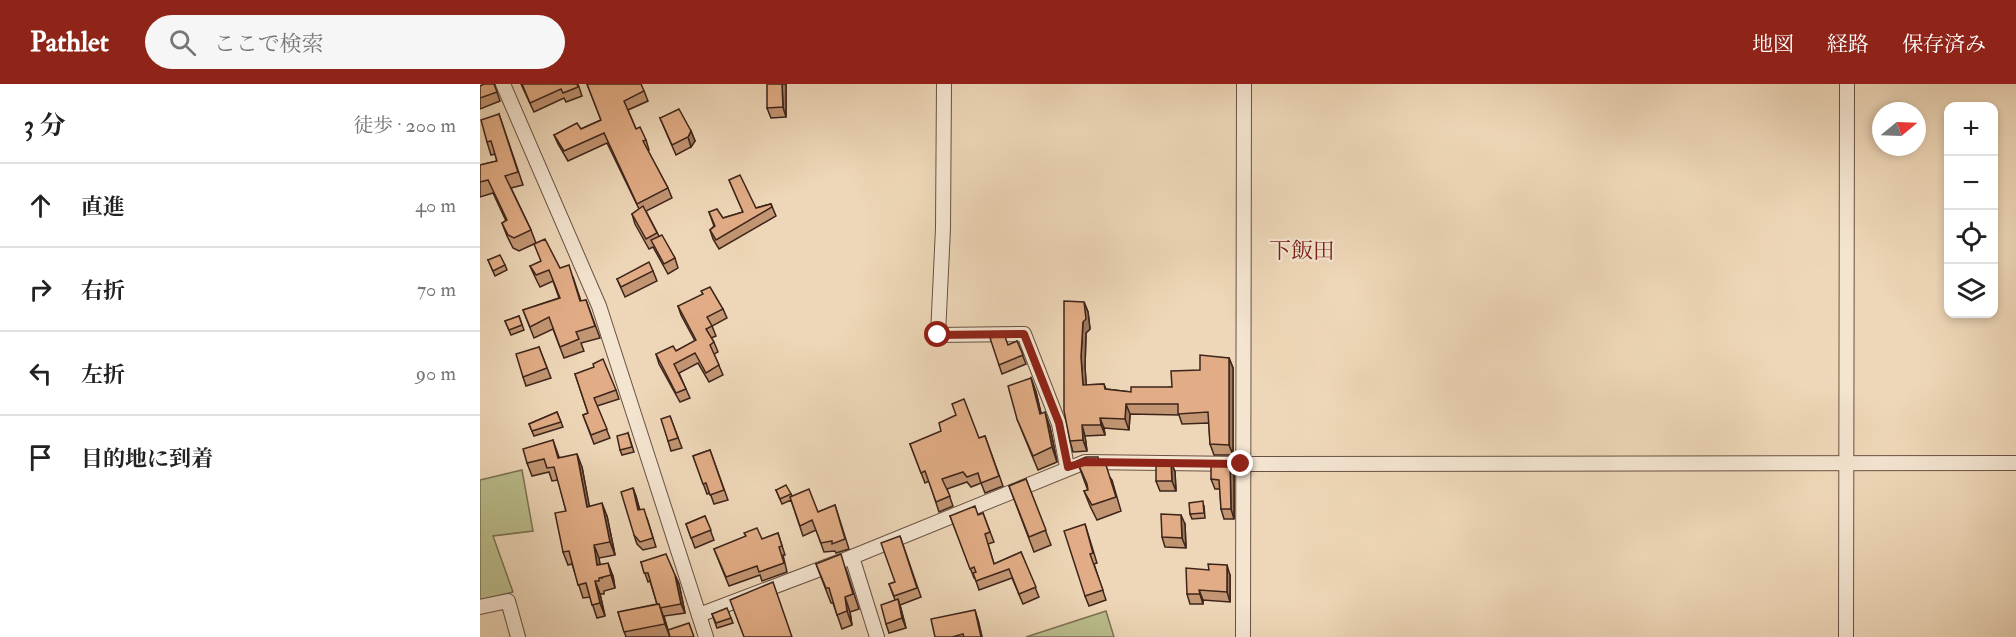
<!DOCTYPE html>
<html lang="ja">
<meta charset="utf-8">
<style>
body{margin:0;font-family:"IM FELL Double Pica","Noto Serif JP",serif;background:#f6f6f6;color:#222}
.controls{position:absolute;right:18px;top:18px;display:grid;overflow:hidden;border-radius:12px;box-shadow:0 3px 9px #0003}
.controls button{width:54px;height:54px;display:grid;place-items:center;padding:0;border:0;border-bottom:2px solid #e0e0e0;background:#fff;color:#222;font:30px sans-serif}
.compass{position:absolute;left:1392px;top:18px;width:54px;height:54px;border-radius:50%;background:#fff;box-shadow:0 3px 9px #0003;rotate:71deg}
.stop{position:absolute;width:18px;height:18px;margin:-14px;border:4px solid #8f2418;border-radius:50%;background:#fff}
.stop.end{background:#8f2418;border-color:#fff;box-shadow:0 2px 6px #0008}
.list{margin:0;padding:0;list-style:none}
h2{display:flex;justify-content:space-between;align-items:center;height:78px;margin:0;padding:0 24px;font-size:26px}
h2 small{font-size:20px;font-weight:400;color:#767676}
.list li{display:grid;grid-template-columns:39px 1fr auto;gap:18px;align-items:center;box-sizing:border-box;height:84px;padding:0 24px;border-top:2px solid #e0e0e0}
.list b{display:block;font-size:22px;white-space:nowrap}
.list em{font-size:20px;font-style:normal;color:#767676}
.icon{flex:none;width:33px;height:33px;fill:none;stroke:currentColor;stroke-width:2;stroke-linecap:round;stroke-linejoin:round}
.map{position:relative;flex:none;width:1536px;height:553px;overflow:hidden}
header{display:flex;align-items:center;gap:36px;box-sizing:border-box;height:84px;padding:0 30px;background:#8f2418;color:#fff}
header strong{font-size:28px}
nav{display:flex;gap:33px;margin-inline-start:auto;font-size:21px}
.search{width:420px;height:54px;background:#f6f6f6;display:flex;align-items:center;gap:15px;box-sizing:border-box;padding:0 21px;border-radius:33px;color:#767676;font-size:22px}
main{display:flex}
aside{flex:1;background:#fff}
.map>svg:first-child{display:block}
</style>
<header>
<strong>Pathlet</strong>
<div class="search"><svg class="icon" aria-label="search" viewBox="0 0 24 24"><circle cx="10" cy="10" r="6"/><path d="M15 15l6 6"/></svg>ここで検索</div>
<nav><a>地図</a><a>経路</a><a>保存済み</a></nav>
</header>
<main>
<aside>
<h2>3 分<small>徒歩 · 200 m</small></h2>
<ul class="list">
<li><svg class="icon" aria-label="ahead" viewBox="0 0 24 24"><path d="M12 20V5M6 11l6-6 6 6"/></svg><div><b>直進</b></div><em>40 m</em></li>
<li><svg class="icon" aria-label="right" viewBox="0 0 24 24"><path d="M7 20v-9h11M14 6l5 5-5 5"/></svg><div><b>右折</b></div><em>70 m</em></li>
<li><svg class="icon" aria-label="left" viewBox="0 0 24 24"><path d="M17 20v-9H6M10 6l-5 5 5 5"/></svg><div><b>左折</b></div><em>90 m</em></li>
<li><svg class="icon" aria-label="arrive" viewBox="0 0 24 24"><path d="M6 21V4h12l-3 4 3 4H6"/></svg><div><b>目的地に到着</b></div></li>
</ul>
</aside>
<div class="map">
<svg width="1536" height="553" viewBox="0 0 1536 553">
<rect width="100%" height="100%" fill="#eed7b8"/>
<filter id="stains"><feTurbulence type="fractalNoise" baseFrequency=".00333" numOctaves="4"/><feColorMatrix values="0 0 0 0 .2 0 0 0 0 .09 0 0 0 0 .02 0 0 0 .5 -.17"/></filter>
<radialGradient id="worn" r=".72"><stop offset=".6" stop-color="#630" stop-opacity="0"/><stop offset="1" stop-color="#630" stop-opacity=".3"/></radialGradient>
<g fill="#bbbe8d" stroke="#7c7254" stroke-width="1.5">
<path d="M42,386l11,61 -40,5 20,56 -33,8v-120z"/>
<path d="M626,527l8,26h-88z"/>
</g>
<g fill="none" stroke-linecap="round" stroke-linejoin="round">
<defs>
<g id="minor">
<path d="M23,0l96,222 107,331"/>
<path d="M464,0l-1,144 -5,107 86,-1 35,90 8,43"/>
<path d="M372,473l25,80"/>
<path d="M0,523l28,-6 10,36"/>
<path d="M219,531l153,-58 233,-95 156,2 775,-1"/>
<path d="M763,553l1,-553"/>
<path d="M1366,553l1,-553"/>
</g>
</defs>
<use href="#minor" stroke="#6a5242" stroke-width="16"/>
<use href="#minor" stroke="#f4e5d1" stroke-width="14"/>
</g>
<g fill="#c29573" stroke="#3e251b" stroke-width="1.5">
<path d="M14,0l6,17 -20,8v-23z"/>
<path d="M41,0h57l4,12 -16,6 -2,-4 -30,14z"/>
<path d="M107,0l57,7 4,10 -20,9 8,19 10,11 3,10 -1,1 20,37 4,10 -26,13 13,25 16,22 3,10 -10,6 -15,-27 -4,2 -14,-25 -3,-10 7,-5 -32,-66 -39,18 -10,-17 -4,-9 27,-6 20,-9z"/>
<path d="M306,0v33l-15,1 -4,-10z"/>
<path d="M19,30l24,71 -12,3 20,42 5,13 -17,8 -6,-3 -6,-12 -5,-13 4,-2 -13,-28 -13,4v-32l17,-4 -2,-7 -4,1 -4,-13z"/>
<path d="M180,34l31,13 4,10 -4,6 -15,8z"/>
<path d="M249,96l27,28 15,-4 5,12 -57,33 -6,-10 -3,-9 4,-4 -5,-14 14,6 20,-6z"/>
<path d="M8,176l17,5 2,5 -12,6z"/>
<path d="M50,182l30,2 13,9 8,24 5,-1 14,38 -19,5 3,8 -20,7 -11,-29 -19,9 -11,-28 36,-12 -6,-17 -13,6 -5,-10z"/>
<path d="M173,187l4,10 -32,16 -8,-18z"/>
<path d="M604,218l4,10 2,17 -4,4 -1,34 1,18 18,-1 2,5 25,3 41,-5 28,-17 29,-12 4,10v87h-19l-4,-11 -1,-21 -27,1 -3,-9 -49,-1 -1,16 -25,-2 1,7 -20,1 2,15 -14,1 -3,-11z"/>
<path d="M198,222l45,3 4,9 -15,8 4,10 -5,2 3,4 4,10 -4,2 9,21 -14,7 -11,-19 -19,10 11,25 -10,4 -21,-38 -3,-10 20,-3 19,-10 -14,-26z"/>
<path d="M39,232l5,14 -13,5 -6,-14z"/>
<path d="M537,257l9,23 -24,10 -3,-9 9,-20z"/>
<path d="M59,263l12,31 -25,8 -3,-9z"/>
<path d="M95,290l41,16 3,9 -22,7 13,32 -16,6 -11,-29 5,-2z"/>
<path d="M551,294l5,14 5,22 9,13 7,35 -19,8 -21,-51z"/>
<path d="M77,328l6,15 -29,9 -5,-12z"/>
<path d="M190,332l12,32 -11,3 -3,-10z"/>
<path d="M148,349l6,19 -12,3 -2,-5z"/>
<path d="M505,352l18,50 -18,7 -4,-10 -10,4 -4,-5 -20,7 6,17 -14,6 -10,-31 -4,2 -15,-39 69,-6z"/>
<path d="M73,356l6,17 23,10 7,39 18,10 8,39 -16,3 1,7 13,11 2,12 -11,3v3h-4l5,22 -8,2 -7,-21 -7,1 -11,-34 -4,1 -5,-13 3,-41 -8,-31 -6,1 -3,-9 -17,4 -5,-13z"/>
<path d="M230,366l18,50 -14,4 -4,-11 -3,1 -14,-38z"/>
<path d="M597,377l23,3 12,16 9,31 -24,9 -7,-14 -6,-15 4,-1 -1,-2z"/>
<path d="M691,378l4,10 1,19h-16l-4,-10z"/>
<path d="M754,389v46h-10l-3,-10 -1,-20h-5l-4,-10z"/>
<path d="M546,395l25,66 -17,7 -25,-66z"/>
<path d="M153,404l7,22 7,8 9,29 -13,3 -6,-6 -3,-9z"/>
<path d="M296,406l15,4 1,2 26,16 17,-7 14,44 -13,4 -1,-2 -11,1 -8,-22 -13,6 -12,-36 -9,4z"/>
<path d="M724,422l1,12 -13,1 -2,-5z"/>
<path d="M503,429l11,29 -6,2 6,20 27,-12 18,45 -16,7 -11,-26 -33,12 -4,-12h-1l-24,-62 28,-1z"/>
<path d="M225,432l9,24 -19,8 -9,-24z"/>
<path d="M605,440l12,39 -3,1 12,36 -17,6 -4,-10z"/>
<path d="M705,440l1,24 -21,-1 -3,-10z"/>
<path d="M298,449l7,22h-2l4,17 -25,9 -2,-6 -31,11 -15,-37 48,-10z"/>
<path d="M420,452l21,61 -21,8 6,23 -17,5 -3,-9 9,-24 -6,-16 6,-2z"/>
<path d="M161,478l34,13 4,9 6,29 -21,3 6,21h-44l-8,-25 39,-8 -7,-23 -2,1z"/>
<path d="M336,480l30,5 13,40 -9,3 2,13 -10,4 -9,-26h-2z"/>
<path d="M750,491v27l-27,-2v4h-13l-3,-10z"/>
<path d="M232,530l19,4 2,5 -16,5z"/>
<path d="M498,536l4,17h-47z"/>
</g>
<g fill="#9e795e" stroke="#3e251b" stroke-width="1.5">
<path d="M302,0h4v33l-3,-10z"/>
<path d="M211,47l4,10 -4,6 -3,-10z"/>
<path d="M604,218l4,10 2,17 -4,4 -1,34 2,28 -4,-10 -2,-28 2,-35z"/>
<path d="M749,274l4,10v87l-4,-10z"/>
<path d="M551,294l5,14 9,37 -5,-15z"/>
<path d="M646,320l4,10 -1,16 -4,-11z"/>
<path d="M565,328l5,15 7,35 -5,-15z"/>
<path d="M620,334l4,10 1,7 -4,-10z"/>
<path d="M602,341l3,11 2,15 -4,-11z"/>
<path d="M97,370l5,13 10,53 -5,-13z"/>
<path d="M691,378l4,10 1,19 -4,-10z"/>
<path d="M750,379l4,10v46l-3,-10z"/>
<path d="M153,404l3,8 6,23 -4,-9z"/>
<path d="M122,419l5,13 8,39 -5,-13z"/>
<path d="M701,431l4,9 1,24 -4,-10z"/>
<path d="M114,461l5,13 3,21 -5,-14z"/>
<path d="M128,479l5,13 2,12 -4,-13z"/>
<path d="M747,481l3,10v27l-3,-10z"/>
<path d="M195,491l4,9 6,29 -4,-9z"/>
<path d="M115,497l5,13 5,22 -5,-13z"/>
<path d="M719,506l4,10v4l-3,-10z"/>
<path d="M365,513l5,15 2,13 -5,-14z"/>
<path d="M418,515l3,10 5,19 -4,-10z"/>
<path d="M179,520l5,14 6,19 -5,-13z"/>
<path d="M495,526l3,10 4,17h-1z"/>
</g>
<g fill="#e2ad86" stroke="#3e251b" stroke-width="1.5">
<path d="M4,0h10l3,8 -17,6v-12z"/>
<path d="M42,0h55l1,3 -15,6 -2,-4 -31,14z"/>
<path d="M107,0h54l3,7 -20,10 12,28 4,-2 6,13 -3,1 25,47 -31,16 -33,-71 -40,18 -10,-16 23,-12 4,6 20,-9z"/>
<path d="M287,0h15l1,23 -16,1z"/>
<path d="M199,25l12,22 -3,6 -16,8 -12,-27z"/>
<path d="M19,30l19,58 -13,4 26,54 -17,8 -6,-3 -6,-12 5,-3 -19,-40 -8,2v-17l17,-4 -6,-20 -4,1 -6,-22z"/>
<path d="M260,91l16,33 15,-4 1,3 -56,33 -6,-10 5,-4 -6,-14 8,-3 6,9 20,-6 -14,-32z"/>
<path d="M163,122l14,27 -11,6 -14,-25z"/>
<path d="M182,151l13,23 -11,6 -13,-24z"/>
<path d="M65,155l15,29 9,-3 11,36 6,-1 9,26 -19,6 3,7 -19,8 -11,-30 -19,10 -7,-17 37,-12 -11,-28 -13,5 -6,-9 11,-5 -7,-17z"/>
<path d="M20,171l5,10 -12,6 -5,-11z"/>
<path d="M169,178l4,9 -32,16 -4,-8z"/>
<path d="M230,203l13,22 -16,8 5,9 -6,3 8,13 -4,3 9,20 -13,8 -11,-20 -21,11 12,25 -10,4 -20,-39 17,-8 3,5 20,-11 -18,-34 25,-12 -2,-3z"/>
<path d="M584,217l20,1 2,17 -3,3 -2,35 2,28 21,-1 1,5 26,3v-5h41l-1,-16 29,-1v-15l29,3v87l-19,-1 -2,-32 -30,2v-10h-52l-1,15 -25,-1 1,7h-19l1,15 -13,1 -6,-30z"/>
<path d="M39,232l3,9 -13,5 -4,-9z"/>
<path d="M524,250l4,11 9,-4 6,14 -24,10 -9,-27z"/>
<path d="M59,263l8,21 -24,9 -7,-23z"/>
<path d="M123,275l13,31 -22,8 13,31 -16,6 -8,-20 5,-2 -13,-39 19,-7 -1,-3z"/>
<path d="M551,294l9,36 5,-2 7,35 -19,9 -16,-37 -9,-33z"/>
<path d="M484,315l15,39 6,-2 14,40 -18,7 -3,-10 -11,4 -4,-5 -21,7 8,17 -14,6 -11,-31 -4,2 -11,-29 31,-13 -2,-8 17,-8 -4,-11z"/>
<path d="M77,328l4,10 -29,9 -3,-7z"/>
<path d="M190,332l8,22 -10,3 -7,-22z"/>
<path d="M148,349l4,14 -12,3 -3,-14z"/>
<path d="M73,356l5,18 19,-4 10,53 15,-4 8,39 -16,3 3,20 11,-2 3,12 -12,3v3h-4l5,22 -8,2 -6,-22 -8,2 -9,-34 -6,1 -8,-39 11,-2 -12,-44 -7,1 -3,-9 -17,4 -4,-14z"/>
<path d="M230,366l14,40 -14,5 -4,-12 -3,1 -10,-28z"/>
<path d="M606,373h12l2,7 6,1 10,32 -24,8 -8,-14 4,-1 -1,-6 -10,-23z"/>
<path d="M676,378h15l1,19h-16z"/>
<path d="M731,379h19l1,46h-10l-2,-29 -8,-1z"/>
<path d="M546,395l20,51 -17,7 -20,-51z"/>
<path d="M306,401l5,9 -11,5 -4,-9z"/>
<path d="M153,404l5,22 6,-1 9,29 -13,4 -6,-7 -13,-43z"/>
<path d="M329,405l9,23 17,-7 10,34 -13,5v-3l-11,2 -9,-23 -12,6 -10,-29z"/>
<path d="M723,417l1,12 -14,1 -1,-11z"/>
<path d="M495,422l3,9 5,-2 7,19 -5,2 9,30 27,-12 15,35 -17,7 -10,-25 -33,12 -3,-8 3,-1 -2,-5 -4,2 -20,-53z"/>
<path d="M681,430l20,1 1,23 -20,-1z"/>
<path d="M225,432l6,14 -20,8 -5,-14z"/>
<path d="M605,440l8,29 -3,1 13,36 -18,6 -21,-65z"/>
<path d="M277,444l5,11 16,-6 4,13 -3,1 5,16 -25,9 -2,-6 -31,11 -12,-28 32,-13 -2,-3z"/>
<path d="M420,452l17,52 -23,8 -5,-12 6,-2 -14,-39z"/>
<path d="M186,470l9,21 6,29 -21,4 -1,-4h-2l-9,-31h-4l-3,-11z"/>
<path d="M361,470l12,40 -8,3 2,14 -10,4 -8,-27h-3l-10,-24z"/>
<path d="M728,480l19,1v27l-28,-2 1,4h-13l-1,-26 23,2z"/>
<path d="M293,498l19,55h-48l-14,-37z"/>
<path d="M418,515l4,19 -16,6 -5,-19z"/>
<path d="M179,520l6,20 -41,8 -6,-20z"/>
<path d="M247,524l4,10 -15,5 -4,-9z"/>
<path d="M495,526l6,27h-17l-1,-3 -11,3h-17l-4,-18z"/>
<path d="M209,539l5,14h-24l-2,-7z"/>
</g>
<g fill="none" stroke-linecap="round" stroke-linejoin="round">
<path stroke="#8f2418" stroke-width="8" d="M458,251l86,-1 35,89 9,44 17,-5 156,2"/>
</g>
<g text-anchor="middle" stroke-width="4.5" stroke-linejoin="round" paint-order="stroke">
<g font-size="22" fill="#7a1f14" stroke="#f4e5d1">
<text x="822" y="174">下飯田</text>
</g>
</g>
<rect width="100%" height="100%" filter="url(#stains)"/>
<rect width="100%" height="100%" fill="url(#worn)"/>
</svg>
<div class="controls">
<button>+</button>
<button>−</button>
<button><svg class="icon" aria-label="locate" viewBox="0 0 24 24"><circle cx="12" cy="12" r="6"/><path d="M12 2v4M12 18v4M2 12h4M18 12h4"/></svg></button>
<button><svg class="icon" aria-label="layers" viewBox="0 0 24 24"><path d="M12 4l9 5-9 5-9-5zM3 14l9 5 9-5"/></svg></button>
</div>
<svg class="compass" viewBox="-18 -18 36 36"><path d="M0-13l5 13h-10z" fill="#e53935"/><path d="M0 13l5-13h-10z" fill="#767676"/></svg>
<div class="stop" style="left:458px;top:251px"></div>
<div class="stop end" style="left:761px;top:380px"></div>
</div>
</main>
